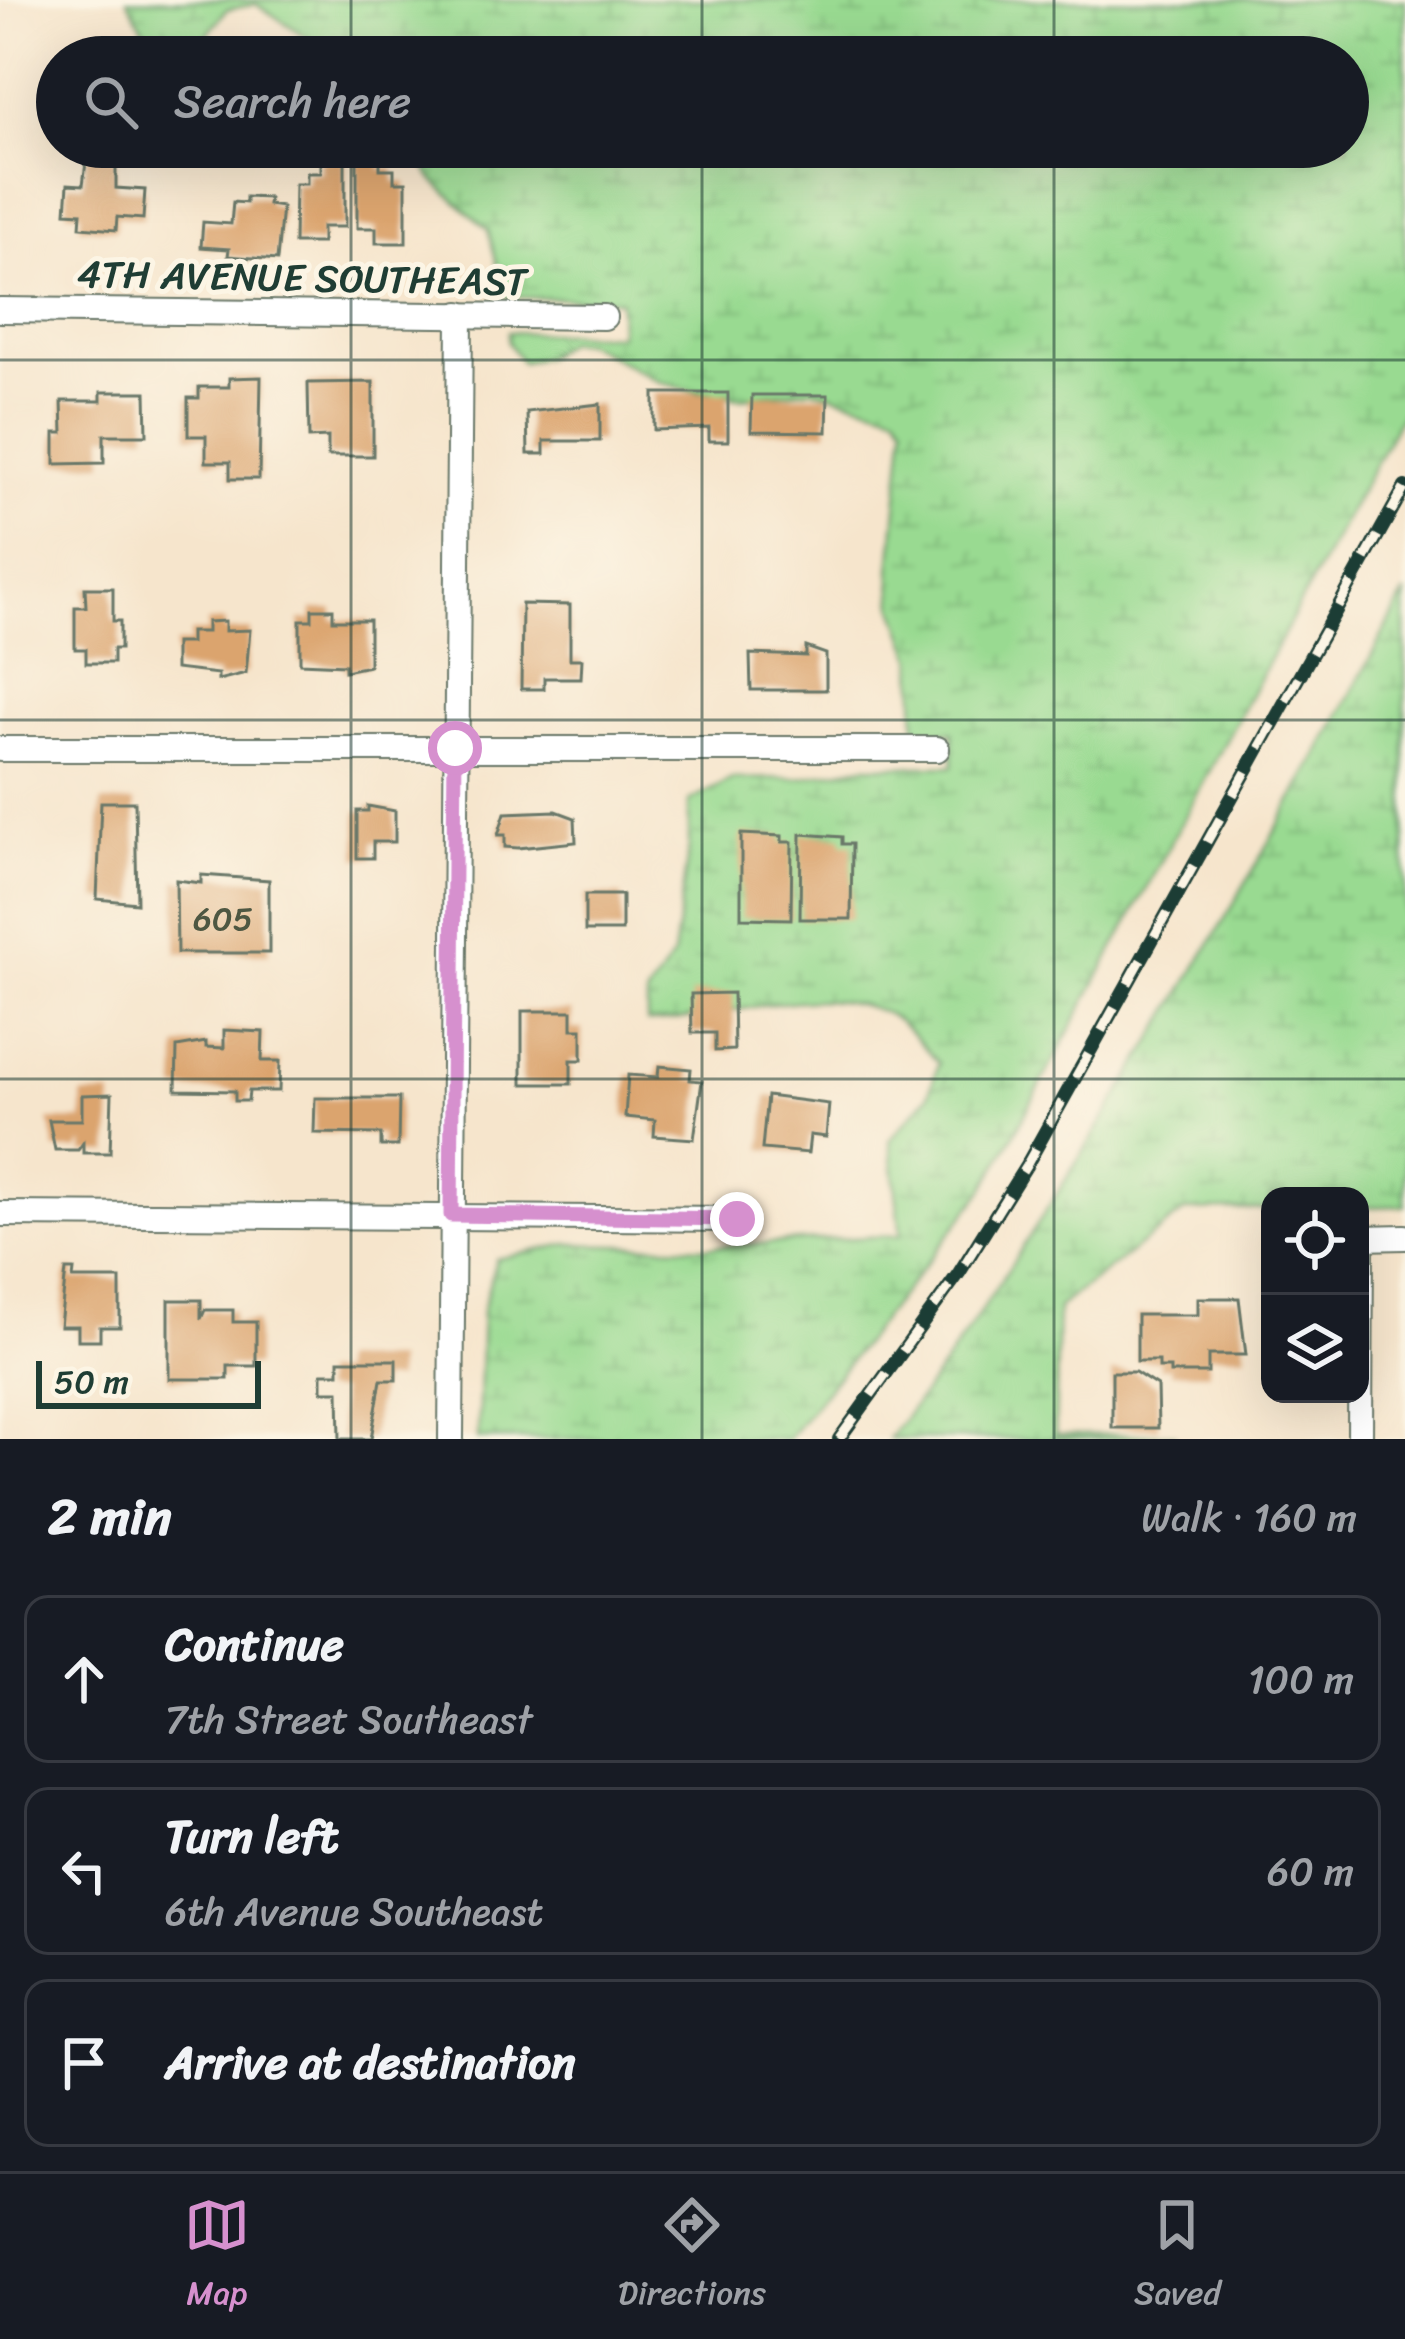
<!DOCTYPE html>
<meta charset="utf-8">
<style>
body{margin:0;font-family:Sriracha,sans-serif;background:#20242c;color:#f1f3f6}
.controls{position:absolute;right:36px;bottom:36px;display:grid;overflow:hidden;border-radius:24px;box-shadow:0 12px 48px #0002}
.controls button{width:108px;height:108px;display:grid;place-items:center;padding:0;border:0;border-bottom:3px solid #363941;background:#171b24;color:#f1f3f6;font:60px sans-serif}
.scale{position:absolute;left:36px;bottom:30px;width:225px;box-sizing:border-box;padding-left:12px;border:6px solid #1f3d34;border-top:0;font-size:33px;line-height:42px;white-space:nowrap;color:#1f3d34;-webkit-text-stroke:9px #fcf5e5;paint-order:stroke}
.stop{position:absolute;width:36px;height:36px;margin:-27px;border:9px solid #d690ce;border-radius:50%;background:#fff}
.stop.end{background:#d690ce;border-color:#fff;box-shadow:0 3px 12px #0008}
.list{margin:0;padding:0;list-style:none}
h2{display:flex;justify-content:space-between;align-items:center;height:156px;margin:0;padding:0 48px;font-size:51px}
h2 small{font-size:39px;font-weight:400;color:#9ea1a6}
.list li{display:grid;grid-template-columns:78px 1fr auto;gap:36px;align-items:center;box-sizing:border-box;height:168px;margin:0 24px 24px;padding:0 24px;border:3px solid #363941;border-radius:24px}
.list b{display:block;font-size:45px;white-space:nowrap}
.list p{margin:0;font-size:39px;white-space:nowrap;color:#9ea1a6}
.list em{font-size:39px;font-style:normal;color:#9ea1a6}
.icon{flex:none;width:66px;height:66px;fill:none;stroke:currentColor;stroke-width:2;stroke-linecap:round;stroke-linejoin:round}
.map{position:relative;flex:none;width:1405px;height:1439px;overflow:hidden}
.search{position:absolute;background:#171b24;box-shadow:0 12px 48px #0002;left:36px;right:36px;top:36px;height:132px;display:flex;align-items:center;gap:30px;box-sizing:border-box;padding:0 42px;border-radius:66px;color:#9ea1a6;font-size:45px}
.sheet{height:732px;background:#171b24}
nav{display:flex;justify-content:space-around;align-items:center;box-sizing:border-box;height:168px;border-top:3px solid #363941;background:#171b24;font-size:33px;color:#9ea1a6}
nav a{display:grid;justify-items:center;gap:6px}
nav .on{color:#d690ce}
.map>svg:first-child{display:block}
</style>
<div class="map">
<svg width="1405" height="1439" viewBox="0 0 1405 1439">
<defs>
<pattern id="wetland-marsh" width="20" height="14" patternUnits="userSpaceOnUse" patternTransform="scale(3)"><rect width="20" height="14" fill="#99da91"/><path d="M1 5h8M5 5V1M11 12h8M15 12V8" fill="none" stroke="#83bc7e"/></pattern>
</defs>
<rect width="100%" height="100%" fill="#fcf5e5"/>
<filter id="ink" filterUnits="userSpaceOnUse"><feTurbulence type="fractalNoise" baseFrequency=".00833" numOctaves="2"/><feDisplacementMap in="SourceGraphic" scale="24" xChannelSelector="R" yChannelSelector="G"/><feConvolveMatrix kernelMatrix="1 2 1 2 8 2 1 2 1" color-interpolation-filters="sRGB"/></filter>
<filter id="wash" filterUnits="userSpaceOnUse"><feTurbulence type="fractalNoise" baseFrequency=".004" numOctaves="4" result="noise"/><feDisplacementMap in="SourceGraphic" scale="48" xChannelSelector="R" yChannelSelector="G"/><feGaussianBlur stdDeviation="2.7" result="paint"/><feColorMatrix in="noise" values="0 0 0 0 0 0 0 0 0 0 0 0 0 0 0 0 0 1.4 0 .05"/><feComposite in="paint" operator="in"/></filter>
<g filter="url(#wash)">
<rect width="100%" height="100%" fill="#f6e5cc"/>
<g fill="url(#wetland-marsh)" stroke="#5c8c62" stroke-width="3">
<path d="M127,0h1278v408l-421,782 -196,249h-310l4,-128 14,-52 72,-15 135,3 198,-12 -11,-95 38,-44 11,-33c-16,-15 -34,-41 -54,-50 -71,-33 -165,8 -238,9v-27l26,-39 16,-110v-44l43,-23 66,-1 66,-12h89v-34h-37l-2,-72 -20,-55 -3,-35 14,-146 -8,-11 -83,-24 -74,9 -50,-8 -30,-8 -75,-40h-19l-19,14 -25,6 -14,-19v-11l111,3 1,-35 -114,-3 -18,-67 -56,-51 -17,-32h933v-90h-976l-13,-10 -44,-5 -59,-38 -30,6 -35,47c-39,0 -45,-26 -64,-57z"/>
<path d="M1405,593v613l-45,1v-11h-90v13l-85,2 -127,96 -3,128 119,-1v5h-286c65,-80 119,-168 175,-255 123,-192 236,-389 342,-591z"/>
</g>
<g id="blocks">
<g fill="#dba46e">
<path d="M87,155l29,2v31l29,2 -2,29 -26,-2 -1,13 -36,-3 1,-14 -15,-1 2,-28 15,1z"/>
<path d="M321,160h24v67h-23v16h-28l1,-59h12v-11h14z"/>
<path d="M357,160h23v9h14v13h12v61h-30v-15h-19z"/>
<path d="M246,197l23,1 -1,7 14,2 -5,53 -49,-4 1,-7 -28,-2 2,-25 28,2 2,-22 13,1z"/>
<path d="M261,377l-2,102h-29v-17h-24v-26h-18v-38h11v-11h30v-9z"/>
<path d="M373,382v74h-45v-19l-19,1 -1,-55z"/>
<path d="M101,392h45l1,43h-43v28l-49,1v-31h8l-1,-32h39z"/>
<path d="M654,393h74v48h-19v-13l-55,2z"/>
<path d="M752,395h76l-1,37 -76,-1z"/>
<path d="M600,404v37h-56v13h-16l-1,-42z"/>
<path d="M85,588h28v33h7v28h-7v14h-27v-14h-11v-42h11z"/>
<path d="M522,604l48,1v54h12l-1,19h-37v11h-23z"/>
<path d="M312,609h21v11h36v46l-24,5v-6l-45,-2v-43h12z"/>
<path d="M225,621v10l25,-1 -4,43 -28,7v-6l-43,-5v-26h15v-11h17v-10z"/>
<path d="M806,647l20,7v36h-75l-1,-36 56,2z"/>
<path d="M101,802h34l2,101 -40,-4z"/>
<path d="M368,806l27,5v31h-22v16h-16v-47h11z"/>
<path d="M556,811l19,7 1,24 -58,6 -13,-1v-12h-7l7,-22z"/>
<path d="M741,834l41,2v6h10l-1,77 -50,-1z"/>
<path d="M801,834l41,3v7h10l-1,75h-51z"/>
<path d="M201,875l68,5v73h-92l-1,-73 25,3z"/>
<rect x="585" y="895" width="37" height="36"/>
<path d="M733,993l1,57 -19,1v-18h-23l-1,-39z"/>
<path d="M522,1011h50v18h10v31h-11v24h-49z"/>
<path d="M224,1030l39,2 -1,29h18l-1,30h-30l-1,10h-13v-10l-59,-1 1,-43 29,-5v5l18,1z"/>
<path d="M659,1066l32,3 -1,11 12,1 -8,58 -40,-3 1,-16 -30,-3 3,-42 30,2z"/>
<path d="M112,1094l-2,59h-27v-10l-5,7h-23l-6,-30h33v-25z"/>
<path d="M767,1096l62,8 -3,33 -16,-2 -2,18 -46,-4z"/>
<path d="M315,1098h84l-1,48h-17v-12l-67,-1z"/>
<path d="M66,1270h8l-1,9h47v48h-20v13h-22v-14h-18z"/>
<path d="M1198,1298h41l7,57h-38v18h-38v-5h-11v-7h-22v-46h61z"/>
<path d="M169,1300h32v19l4,-9h28v12h23v44h-28v13h-59z"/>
<path d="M339,1360h57v20h-15l-10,59h-31l-1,-48h-17v-18h17z"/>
<path d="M1112,1372h23l22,14 1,42h-46z"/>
</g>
</g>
</g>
<g filter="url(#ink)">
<use href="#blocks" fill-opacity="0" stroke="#6a7869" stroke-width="3"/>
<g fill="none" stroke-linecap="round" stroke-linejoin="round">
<defs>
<g id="minor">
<path d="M0,310l604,7"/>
<path d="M0,749h937"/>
<path d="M0,1214l737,5"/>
<path d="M451,1439l9,-1125"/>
<path d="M1360,1439l1,-201 44,-1"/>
</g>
</defs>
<use href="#minor" stroke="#6a7869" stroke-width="28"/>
<use href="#minor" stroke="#fff" stroke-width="24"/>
<defs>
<path id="rail" d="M839,1439l120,-166 67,-107 379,-679"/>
</defs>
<use href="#rail" stroke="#1f3d34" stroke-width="14"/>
<use href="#rail" stroke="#fcf5e5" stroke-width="9" stroke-dasharray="27" stroke-linecap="butt"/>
</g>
</g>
<g fill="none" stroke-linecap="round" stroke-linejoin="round" filter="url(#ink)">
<path stroke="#d690ce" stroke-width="15" d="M455,748l-4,467 286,4"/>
</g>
<path fill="none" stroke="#1f3d34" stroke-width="3" stroke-opacity="0.55" d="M351,0v57M702,0v57M1054,0v57M351,147v1292M702,147v1292M1054,147v1292M0,360h1405M0,720h1405M0,1079h1405"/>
<g text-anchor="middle" stroke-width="10" stroke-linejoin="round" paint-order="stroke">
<g font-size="33" fill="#4e5742">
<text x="223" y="930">605</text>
</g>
<g font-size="39" fill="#1f3d34" stroke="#fcf5e5">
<text transform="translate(302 277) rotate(1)" y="14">4TH AVENUE SOUTHEAST</text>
</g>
</g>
</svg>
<div class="controls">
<button><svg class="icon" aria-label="locate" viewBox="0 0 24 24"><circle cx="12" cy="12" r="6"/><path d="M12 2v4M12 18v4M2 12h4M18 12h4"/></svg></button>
<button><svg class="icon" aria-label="layers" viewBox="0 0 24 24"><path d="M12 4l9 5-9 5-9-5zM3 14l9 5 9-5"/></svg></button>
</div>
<div class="scale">50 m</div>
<div class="stop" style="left:455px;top:748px"></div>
<div class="stop end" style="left:737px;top:1219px"></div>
<div class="search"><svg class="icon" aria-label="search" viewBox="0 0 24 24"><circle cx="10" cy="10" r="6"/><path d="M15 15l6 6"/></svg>Search here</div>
</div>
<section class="sheet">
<h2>2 min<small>Walk · 160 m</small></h2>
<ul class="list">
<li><svg class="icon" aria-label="ahead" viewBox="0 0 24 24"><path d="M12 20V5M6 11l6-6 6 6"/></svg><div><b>Continue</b><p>7th Street Southeast</p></div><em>100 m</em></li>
<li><svg class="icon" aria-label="left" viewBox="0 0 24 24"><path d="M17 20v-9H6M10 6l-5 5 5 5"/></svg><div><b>Turn left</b><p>6th Avenue Southeast</p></div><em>60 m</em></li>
<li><svg class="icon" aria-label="arrive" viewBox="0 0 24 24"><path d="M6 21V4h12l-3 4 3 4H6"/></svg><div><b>Arrive at destination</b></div></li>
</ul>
</section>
<nav>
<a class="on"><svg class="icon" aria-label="map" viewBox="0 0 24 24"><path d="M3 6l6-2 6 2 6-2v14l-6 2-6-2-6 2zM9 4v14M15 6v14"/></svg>Map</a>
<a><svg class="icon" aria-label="directions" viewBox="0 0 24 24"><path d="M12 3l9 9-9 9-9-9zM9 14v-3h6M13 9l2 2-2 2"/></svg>Directions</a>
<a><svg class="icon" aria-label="saved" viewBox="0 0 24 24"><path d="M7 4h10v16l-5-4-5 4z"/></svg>Saved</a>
</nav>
